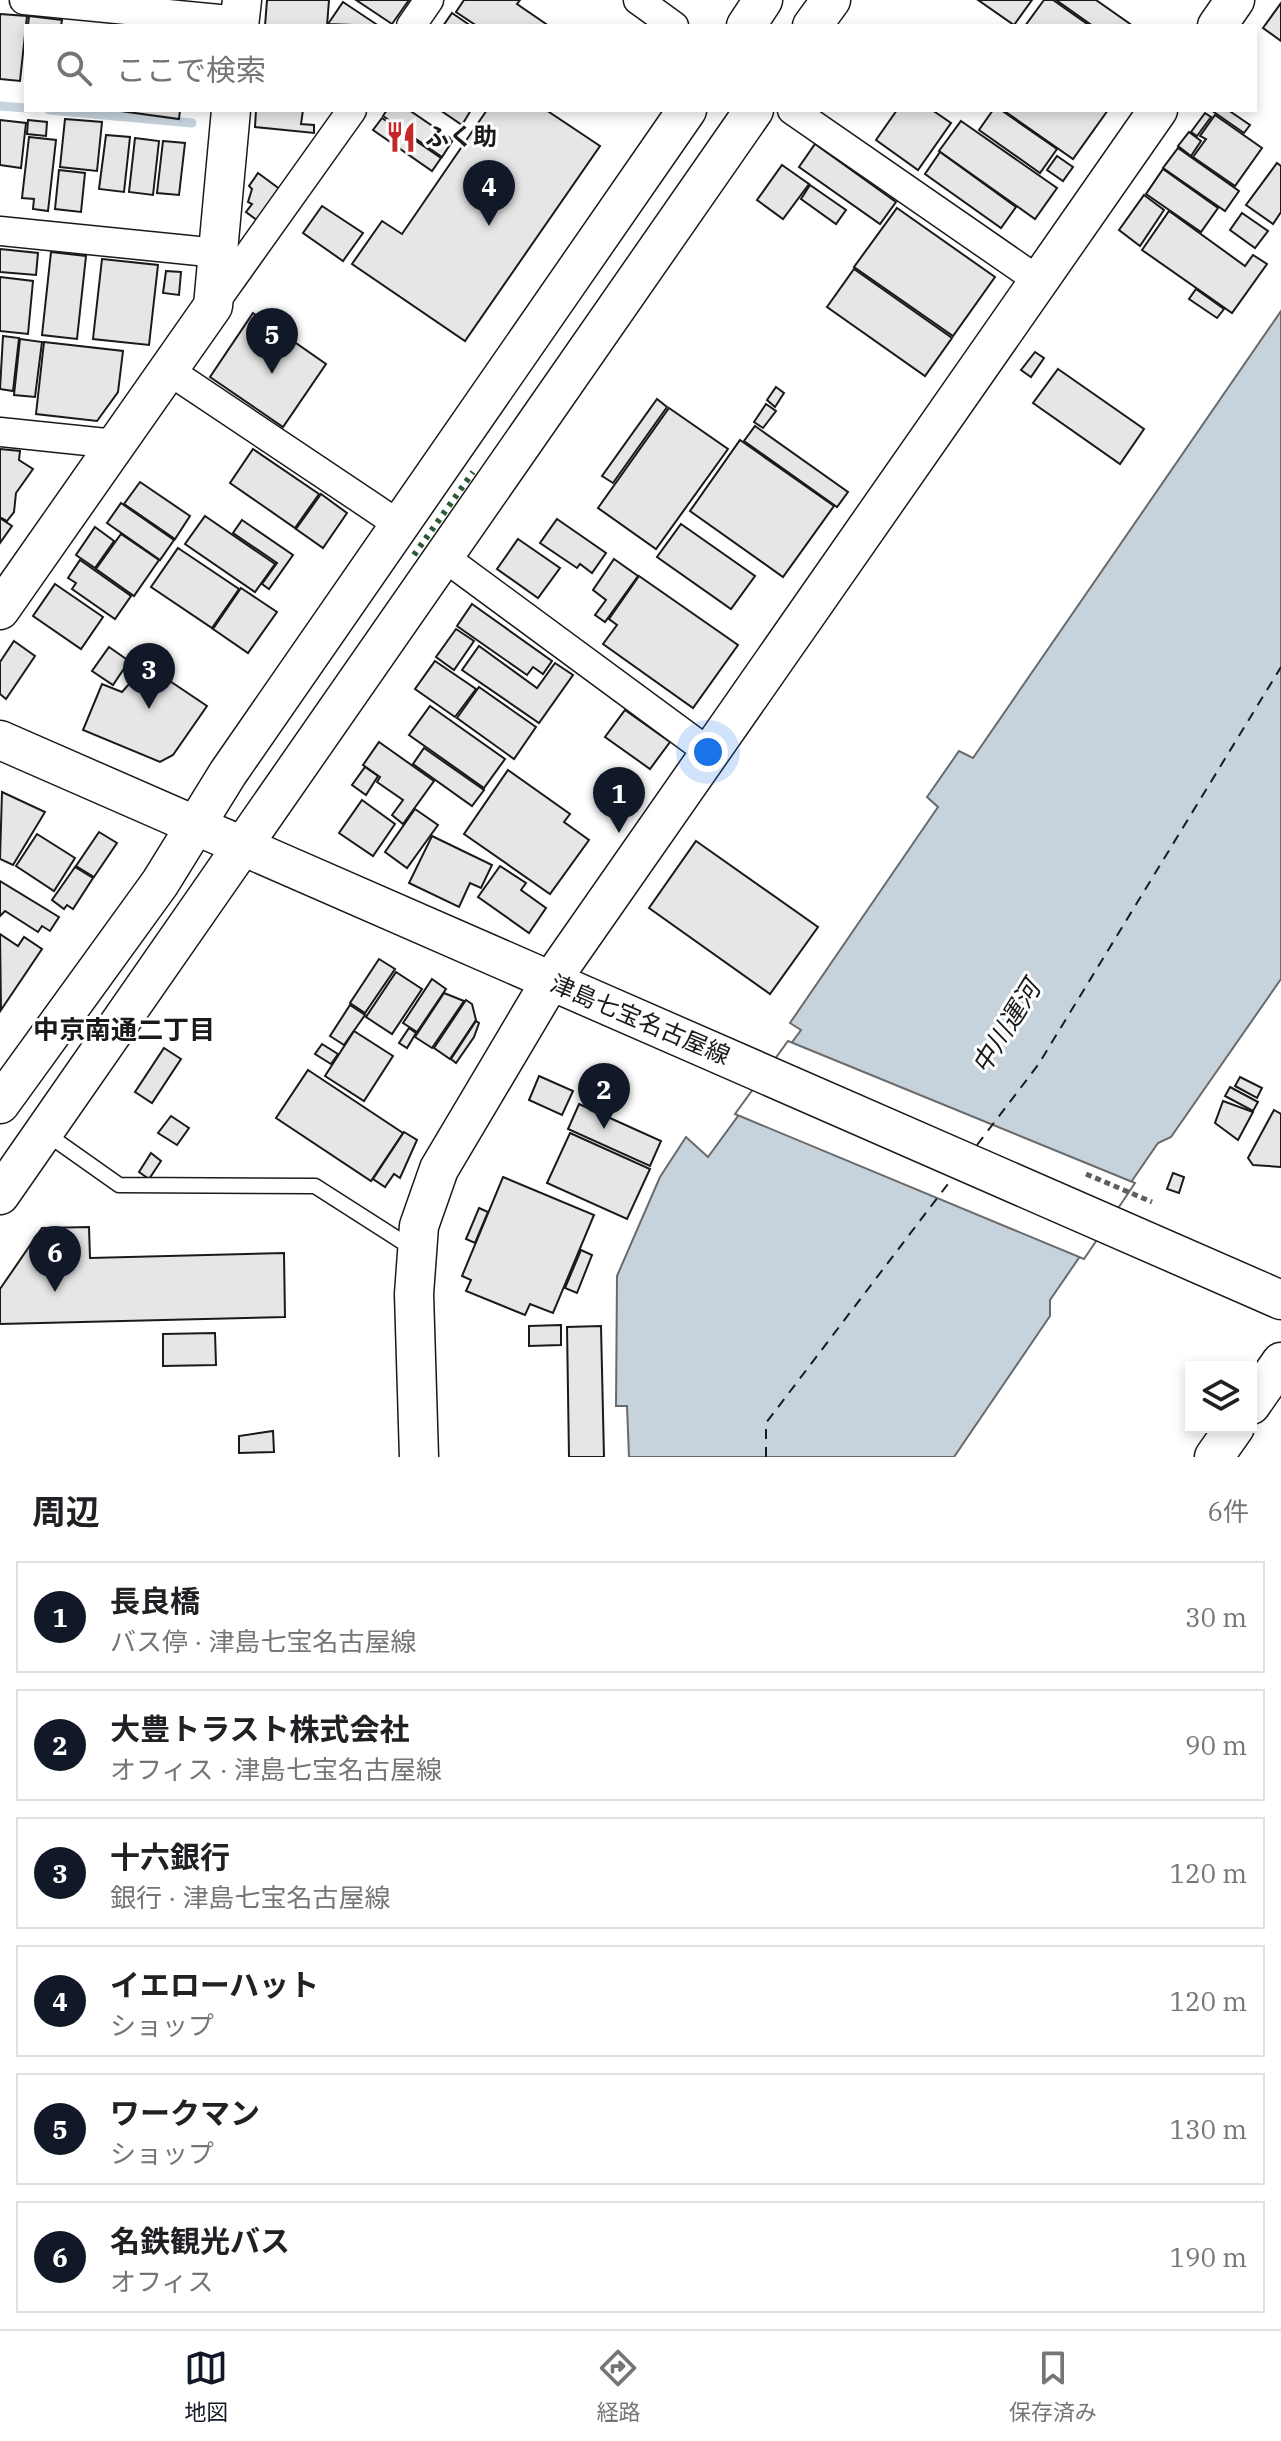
<!DOCTYPE html>
<html lang="ja">
<meta charset="utf-8">
<style>
body{margin:0;font-family:"IBM Plex Serif","Noto Sans JP",serif;background:#f6f6f6;color:#202124}
.controls{position:absolute;right:24px;bottom:24px;display:grid;overflow:hidden;border-radius:0px;box-shadow:0 4px 12px #0003}
.controls button{width:72px;height:72px;display:grid;place-items:center;padding:0;border:0;border-bottom:2px solid #e0e0e0;background:#fff;color:#202124;font:40px sans-serif}
.you{position:absolute;left:708px;top:752px;width:28px;height:28px;margin:-20px;border:6px solid #fff;border-radius:50%;background:#1a73e8;box-shadow:0 0 0 12px #1a73e833}
.badge{display:grid;place-items:center;width:52px;height:52px;border-radius:50%;background:#111827;color:#fff;font-size:26px;font-weight:700}
.pin{position:absolute;translate:-50% -66px;filter:drop-shadow(0 2px 4px #0008)}
.pin::after{content:'';position:absolute;top:42px;width:28px;height:24px;background:inherit;clip-path:polygon(0 0,100% 0,50% 100%)}
.list{margin:0;padding:0;list-style:none}
h2{display:flex;justify-content:space-between;align-items:center;height:104px;margin:0;padding:0 32px;font-size:34px}
h2 small{font-size:26px;font-weight:400;color:#757577}
.list li{display:grid;grid-template-columns:52px 1fr auto;gap:24px;align-items:center;box-sizing:border-box;height:112px;margin:0 16px 16px;padding:0 16px;border:2px solid #e0e0e0;border-radius:0px}
.list b{display:block;font-size:30px;white-space:nowrap}
.list p{margin:0;font-size:26px;white-space:nowrap;color:#757577}
.list em{font-size:26px;font-style:normal;color:#757577}
.icon{flex:none;width:44px;height:44px;fill:none;stroke:currentColor;stroke-width:2;stroke-linecap:round;stroke-linejoin:round}
.map{position:relative;flex:none;width:1281px;height:1457px;overflow:hidden}
.search{position:absolute;background:#fff;box-shadow:0 4px 12px #0003;left:24px;right:24px;top:24px;height:88px;display:flex;align-items:center;gap:20px;box-sizing:border-box;padding:0 28px;border-radius:0px;color:#757577;font-size:30px}
.sheet{height:872px;background:#fff}
nav{display:flex;justify-content:space-around;align-items:center;box-sizing:border-box;height:112px;border-top:2px solid #e0e0e0;background:#fff;font-size:22px;color:#757577}
nav a{display:grid;justify-items:center;gap:4px}
nav .on{color:#111827}
.map>svg:first-child{display:block}
</style>
<div class="map">
<svg width="1281" height="1457" viewBox="0 0 1281 1457">
<rect width="100%" height="100%" fill="#fff"/>
<path fill="#c6d2dc" stroke="#6a6a6a" stroke-width="2" d="M1281,311v668l-110,158 -13,6 -108,157v16l-96,141h-325l-2,-51h-11l1,-130 43,-99 26,-40 22,20 93,-127 -11,-7 148,-216 -11,-10 32,-46 14,7z"/>
<path fill="#fff" stroke="#6a6a6a" stroke-width="2" d="M788,1041l347,142 -51,76 -349,-145z"/>
<g fill="none" stroke-linecap="round" stroke-linejoin="round">
<g stroke="#c6d2dc" stroke-width="9">
<path d="M0,106l26,2"/>
<path d="M49,110l143,13"/>
</g>
<g stroke="#1a1a1a" stroke-width="2" stroke-dasharray="10 8" stroke-linecap="butt">
<path d="M977,1145l61,-80 243,-398"/>
<path d="M766,1457v-34l188,-247"/>
</g>
</g>
<g fill="#e6e6e6" stroke="#1a1a1a" stroke-width="2">
<path d="M267,0h62l-2,26h-62z"/>
<path d="M356,0h53l-17,24z"/>
<path d="M464,0h56l-3,4 32,22h-72l-21,-14z"/>
<path d="M978,0h54l-18,25z"/>
<path d="M1044,0h9l37,26h-65z"/>
<path d="M1056,0h40l37,26h-40z"/>
<path d="M343,2l36,24 -51,-2z"/>
<path d="M1281,3v38l-18,-13z"/>
<path d="M452,13l19,13h-28z"/>
<path d="M0,14l27,2 -7,65 -20,-2z"/>
<path d="M29,16l33,4 -1,6h-33z"/>
<path d="M113,110h67l-1,9z"/>
<path d="M256,110h47l-2,14 13,1v8l-59,-6z"/>
<path d="M387,110h22l44,30 -11,17 -59,-41z"/>
<path d="M440,110h31l-9,15z"/>
<path d="M487,110h59l54,36 -135,195 -113,-77 30,-43 20,13z"/>
<path d="M897,110h35l19,13 -33,47 -42,-30z"/>
<path d="M993,110h8l56,39 -17,24 -61,-43z"/>
<path d="M1003,110h105l-35,49z"/>
<path d="M1211,110h17l22,15 -6,8z"/>
<path d="M1205,113l6,4 -14,19 -6,-4z"/>
<path d="M1215,115l47,33 -27,38 -42,-29 13,-18 -6,-3z"/>
<path d="M382,118l59,40 -9,13 -59,-41z"/>
<path d="M65,119l37,3 -5,49 -37,-4z"/>
<path d="M0,120l26,3 -5,45 -21,-3z"/>
<path d="M28,120l19,2 -1,14 -19,-2z"/>
<path d="M961,121l96,67 -22,31 -96,-68z"/>
<path d="M1189,132l12,9 -10,15 -13,-10z"/>
<path d="M106,135l24,2 -6,55 -25,-3z"/>
<path d="M29,137l27,3 -8,71 -15,-2 1,-10 -12,-1z"/>
<path d="M135,138l24,3 -6,54 -24,-3z"/>
<path d="M163,141l22,2 -6,52 -22,-2z"/>
<path d="M815,144l81,58 -16,22 -81,-57z"/>
<path d="M1178,148l61,43 -14,20 -62,-43z"/>
<path d="M940,152l76,55 -15,21 -76,-54z"/>
<path d="M1057,156l16,11 -10,14 -16,-11z"/>
<path d="M1277,163l4,3v46l-8,12 -27,-19z"/>
<path d="M782,165l27,19 -26,35 -26,-19z"/>
<path d="M1163,169l55,39 -17,24 -55,-38z"/>
<path d="M59,170l26,3 -4,39 -26,-3z"/>
<path d="M258,173l23,17 -23,31 -12,-9 6,-8 -4,-2 4,-13 -3,-3z"/>
<path d="M810,185l36,25 -10,14 -35,-25z"/>
<path d="M1144,195l20,15 -24,36 -21,-16z"/>
<path d="M322,206l41,27 -20,28 -40,-28z"/>
<path d="M897,208l98,69 -42,59 -99,-69z"/>
<path d="M1169,211l76,55 8,-11 14,9 -35,49 -90,-63z"/>
<path d="M1242,213l26,18 -13,17 -25,-18z"/>
<path d="M0,249l38,4 -2,22 -36,-3z"/>
<path d="M51,252l35,4 -9,83 -35,-4z"/>
<path d="M102,259l56,6 -9,80 -56,-6z"/>
<path d="M854,269l98,69 -27,38 -98,-69z"/>
<path d="M166,271l15,1 -2,23 -16,-2z"/>
<path d="M0,277l33,4 -5,53 -28,-3z"/>
<path d="M1196,289l28,20 -7,9 -28,-19z"/>
<path d="M253,313l73,51 -43,63 -73,-50z"/>
<path d="M3,336l16,2 -6,53 -13,-2z"/>
<path d="M20,339l22,3 -7,55 -21,-2z"/>
<path d="M44,342l79,9 -5,41 -21,29 -61,-7z"/>
<path d="M1035,352l9,6 -13,19 -10,-7z"/>
<path d="M1058,369l86,60 -24,35 -87,-61z"/>
<path d="M776,387l8,6 -9,14 -8,-7z"/>
<path d="M657,399l10,8 -54,76 -11,-7z"/>
<path d="M766,404l10,7 -13,17 -9,-6z"/>
<path d="M669,408l59,41 -72,100 -58,-41z"/>
<path d="M755,426l93,66 -11,15 -93,-66z"/>
<path d="M740,440l94,66 -51,71 -93,-66z"/>
<path d="M0,449l20,2 -1,9 14,9 -17,24 -2,19 -7,9 -7,-4z"/>
<path d="M253,449l66,45 -24,34 -65,-45z"/>
<path d="M140,482l50,34 -15,23 -51,-35z"/>
<path d="M321,494l26,19 -24,35 -27,-19z"/>
<path d="M121,503l53,37 -14,20 -53,-37z"/>
<path d="M205,516l70,48 -20,28 -70,-48z"/>
<path d="M0,518l12,8 -12,17z"/>
<path d="M557,519l49,34 -14,20 -12,-9 -3,4 -37,-25z"/>
<path d="M242,520l51,35 -24,34 -7,-5 15,-21 -44,-30z"/>
<path d="M681,524l74,52 -24,33 -74,-52z"/>
<path d="M95,527l19,14 -19,27 -19,-13z"/>
<path d="M121,534l38,26 -25,36 -38,-27z"/>
<path d="M518,539l42,29 -22,30 -41,-29z"/>
<path d="M178,548l61,41 -27,39 -61,-41z"/>
<path d="M614,559l24,17 -33,46 -10,-7 11,-15 -13,-10z"/>
<path d="M80,560l51,36 -16,23 -43,-30 4,-6 -8,-5z"/>
<path d="M639,576l99,69 -45,63 -90,-64 14,-19 -8,-6z"/>
<path d="M55,584l48,33 -22,32 -48,-33z"/>
<path d="M241,588l36,24 -29,41 -35,-24z"/>
<path d="M472,604l80,57 -9,13 -10,-7 -6,8 -70,-49z"/>
<path d="M456,629l18,12 -20,29 -18,-13z"/>
<path d="M14,641l21,15 -29,43 -6,-5v-32z"/>
<path d="M479,646l58,42 18,-25 18,12 -34,48 -77,-53z"/>
<path d="M109,647l20,14 -16,24 -21,-14z"/>
<path d="M435,661l41,28 -21,28 -40,-28z"/>
<path d="M146,665l61,41 -34,49 -13,7 -77,-32 19,-46 20,8z"/>
<path d="M479,687l57,40 -22,32 -57,-41z"/>
<path d="M430,706l75,53 -21,29 -75,-53z"/>
<path d="M625,710l45,32 -20,27 -45,-32z"/>
<path d="M379,742l55,39 -31,43 -11,-9 11,-15 -26,-18 3,-5 -17,-12z"/>
<path d="M424,748l60,42 -12,16 -59,-42z"/>
<path d="M365,767l13,9 -12,19 -14,-10z"/>
<path d="M508,770l62,44 -6,8 25,18 -39,54 -86,-60z"/>
<path d="M2,792l43,20 -32,53 -13,-6z"/>
<path d="M362,800l33,24 -22,32 -34,-23z"/>
<path d="M415,809l23,16 -31,43 -22,-16z"/>
<path d="M99,832l18,11 -23,34 -18,-11z"/>
<path d="M37,834l38,24 -21,33 -38,-25z"/>
<path d="M432,836l60,29 -11,23 -11,-5 -11,24 -50,-24z"/>
<path d="M696,841l122,86 -48,67 -121,-86z"/>
<path d="M500,866l26,17 -5,7 25,18 -17,25 -51,-36z"/>
<path d="M75,867l18,11 -20,31 -6,-4 -3,4 -12,-9z"/>
<path d="M0,881l59,36 -9,14 -8,-5 -4,6 -33,-21 -5,5z"/>
<path d="M0,934l18,12 6,-9 18,12 -41,61z"/>
<path d="M379,959l16,10 -30,44 -15,-10z"/>
<path d="M396,972l26,17 -30,45 -26,-17z"/>
<path d="M432,979l14,10 -29,43 -14,-9z"/>
<path d="M444,993l20,8 -32,47 -17,-11z"/>
<path d="M466,1000l6,4 4,16 -26,39 -16,-11z"/>
<path d="M350,1005l15,10 -21,30 -14,-9z"/>
<path d="M476,1021l3,2 -5,14 -18,26 -5,-4z"/>
<path d="M409,1028l7,5 -9,15 -8,-5z"/>
<path d="M354,1031l39,25 -29,45 -39,-25z"/>
<path d="M322,1044l16,10 -7,10 -16,-10z"/>
<path d="M164,1048l17,11 -29,44 -17,-11z"/>
<path d="M308,1070l95,63 -32,48 -95,-63z"/>
<path d="M539,1076l34,15 -11,24 -33,-15z"/>
<path d="M1240,1077l22,11 -5,10 -22,-12z"/>
<path d="M1230,1087l28,15 -5,9 -28,-15z"/>
<path d="M1223,1101l30,11 -15,28 -23,-17z"/>
<path d="M579,1104l82,37 -11,25 -82,-37z"/>
<path d="M1274,1110l7,4v53l-28,-2 -5,-7z"/>
<path d="M171,1116l18,12 -12,17 -19,-12z"/>
<path d="M404,1132l13,8 -17,38 -6,-4 -9,13 -12,-8z"/>
<path d="M570,1133l80,36 -23,50 -80,-36z"/>
<path d="M151,1153l10,8 -12,18 -10,-7z"/>
<path d="M1173,1173l11,4 -5,16 -12,-4z"/>
<path d="M503,1177l91,38 -41,98 -23,-9 -5,11 -59,-24 5,-11 -9,-4z"/>
<path d="M479,1208l9,4 -13,31 -9,-4z"/>
<path d="M89,1227l1,31 194,-5 1,64 -285,7v-35l42,-61z"/>
<path d="M581,1250l11,5 -15,38 -12,-5z"/>
<path d="M561,1325v20l-32,1v-20z"/>
<path d="M601,1326l3,131h-35l-2,-130z"/>
<path d="M215,1333l1,32 -53,1v-32z"/>
<path d="M273,1431l1,21 -35,1v-17z"/>
</g>
<g fill="none" stroke-linecap="round" stroke-linejoin="round">
<defs>
<path id="lane" d="M44,1132l75,53 196,1 97,62"/>
<g id="street">
<path d="M24,0l216,21"/>
<path d="M638,0l36,26"/>
<path d="M411,26l18,-26"/>
<path d="M792,110l247,171"/>
<path d="M0,231l218,22"/>
<path d="M213,305l139,-195"/>
<path d="M168,370l230,154"/>
<path d="M0,432l116,12"/>
<path d="M444,557l266,196"/>
</g>
<g id="secondary">
<path d="M239,26l3,-26"/>
<path d="M746,26l17,-26"/>
<path d="M812,26l19,-26"/>
<path d="M1217,26l18,-26"/>
<path d="M0,610l213,-304 18,-196"/>
<path d="M0,740l1281,560"/>
<path d="M0,1104l160,-221 68,-110 459,-663"/>
<path d="M0,1195l754,-1085"/>
<path d="M1251,1405l30,-43"/>
<path d="M419,1457l-5,-163 5,-68 20,-57 111,-187 608,-872"/>
<path d="M1214,1457l21,-30"/>
</g>
</defs>
<use href="#lane" stroke="#1a1a1a" stroke-width="17"/>
<use href="#street" stroke="#1a1a1a" stroke-width="31"/>
<use href="#secondary" stroke="#1a1a1a" stroke-width="41"/>
<path stroke="#5f5f5f" stroke-width="5" stroke-dasharray="6 4" stroke-linecap="butt" d="M1086,1174l66,28"/>
<use href="#lane" stroke="#fff" stroke-width="14"/>
<use href="#street" stroke="#fff" stroke-width="28"/>
<use href="#secondary" stroke="#fff" stroke-width="38"/>
<path stroke="#2b5a34" stroke-width="6" stroke-dasharray="4 6" stroke-linecap="butt" d="M414,555l59,-83"/>
</g>
<defs>
<symbol id="restaurant-bare" viewBox="-9 -9 18 18"><path d="M-5-6h1v4h1v-4h1v4h1v-4h1v5L-1.5 .5V6h-2V.5L-5-1ZM5-6V6H3V1.5H1.5Q1.5-4 5-6Z" fill="#c62828" stroke="#fff" stroke-width="2.5" paint-order="stroke"/></symbol>
</defs>
<g fill-rule="evenodd">
<use href="#restaurant-bare" x="379" y="115" width="44" height="44"/>
</g>
<g text-anchor="middle" stroke-width="6" stroke-linejoin="round" paint-order="stroke">
<g font-size="24" font-weight="bold" fill="#1a1a1a" stroke="#fff" text-anchor="start">
<text x="425" y="145">ふく助</text>
</g>
<g font-size="24" fill="#1a1a1a" stroke="#fff">
<text transform="translate(640 1020) rotate(23)" y="8">津島七宝名古屋線</text>
</g>
<g font-size="26" font-style="italic" fill="#1a1a1a" stroke="#fff">
<text transform="translate(1006 1027) rotate(-58)" y="9">中川運河</text>
</g>
<g font-size="26" font-weight="bold" fill="#1a1a1a" stroke="#fff">
<text x="124" y="1039">中京南通二丁目</text>
</g>
</g>
</svg>
<div class="controls">
<button><svg class="icon" aria-label="layers" viewBox="0 0 24 24"><path d="M12 4l9 5-9 5-9-5zM3 14l9 5 9-5"/></svg></button>
</div>
<div class="you"></div>
<div class="pin badge" style="left:619px;top:833px">1</div>
<div class="pin badge" style="left:604px;top:1129px">2</div>
<div class="pin badge" style="left:149px;top:709px">3</div>
<div class="pin badge" style="left:489px;top:226px">4</div>
<div class="pin badge" style="left:272px;top:374px">5</div>
<div class="pin badge" style="left:55px;top:1292px">6</div>
<div class="search"><svg class="icon" aria-label="search" viewBox="0 0 24 24"><circle cx="10" cy="10" r="6"/><path d="M15 15l6 6"/></svg>ここで検索</div>
</div>
<section class="sheet">
<h2>周辺<small>6件</small></h2>
<ul class="list">
<li><span class="badge">1</span><div><b>長良橋</b><p>バス停 · 津島七宝名古屋線</p></div><em>30 m</em></li>
<li><span class="badge">2</span><div><b>大豊トラスト株式会社</b><p>オフィス · 津島七宝名古屋線</p></div><em>90 m</em></li>
<li><span class="badge">3</span><div><b>十六銀行</b><p>銀行 · 津島七宝名古屋線</p></div><em>120 m</em></li>
<li><span class="badge">4</span><div><b>イエローハット</b><p>ショップ</p></div><em>120 m</em></li>
<li><span class="badge">5</span><div><b>ワークマン</b><p>ショップ</p></div><em>130 m</em></li>
<li><span class="badge">6</span><div><b>名鉄観光バス</b><p>オフィス</p></div><em>190 m</em></li>
</ul>
</section>
<nav>
<a class="on"><svg class="icon" aria-label="map" viewBox="0 0 24 24"><path d="M3 6l6-2 6 2 6-2v14l-6 2-6-2-6 2zM9 4v14M15 6v14"/></svg>地図</a>
<a><svg class="icon" aria-label="directions" viewBox="0 0 24 24"><path d="M12 3l9 9-9 9-9-9zM9 14v-3h6M13 9l2 2-2 2"/></svg>経路</a>
<a><svg class="icon" aria-label="saved" viewBox="0 0 24 24"><path d="M7 4h10v16l-5-4-5 4z"/></svg>保存済み</a>
</nav>
